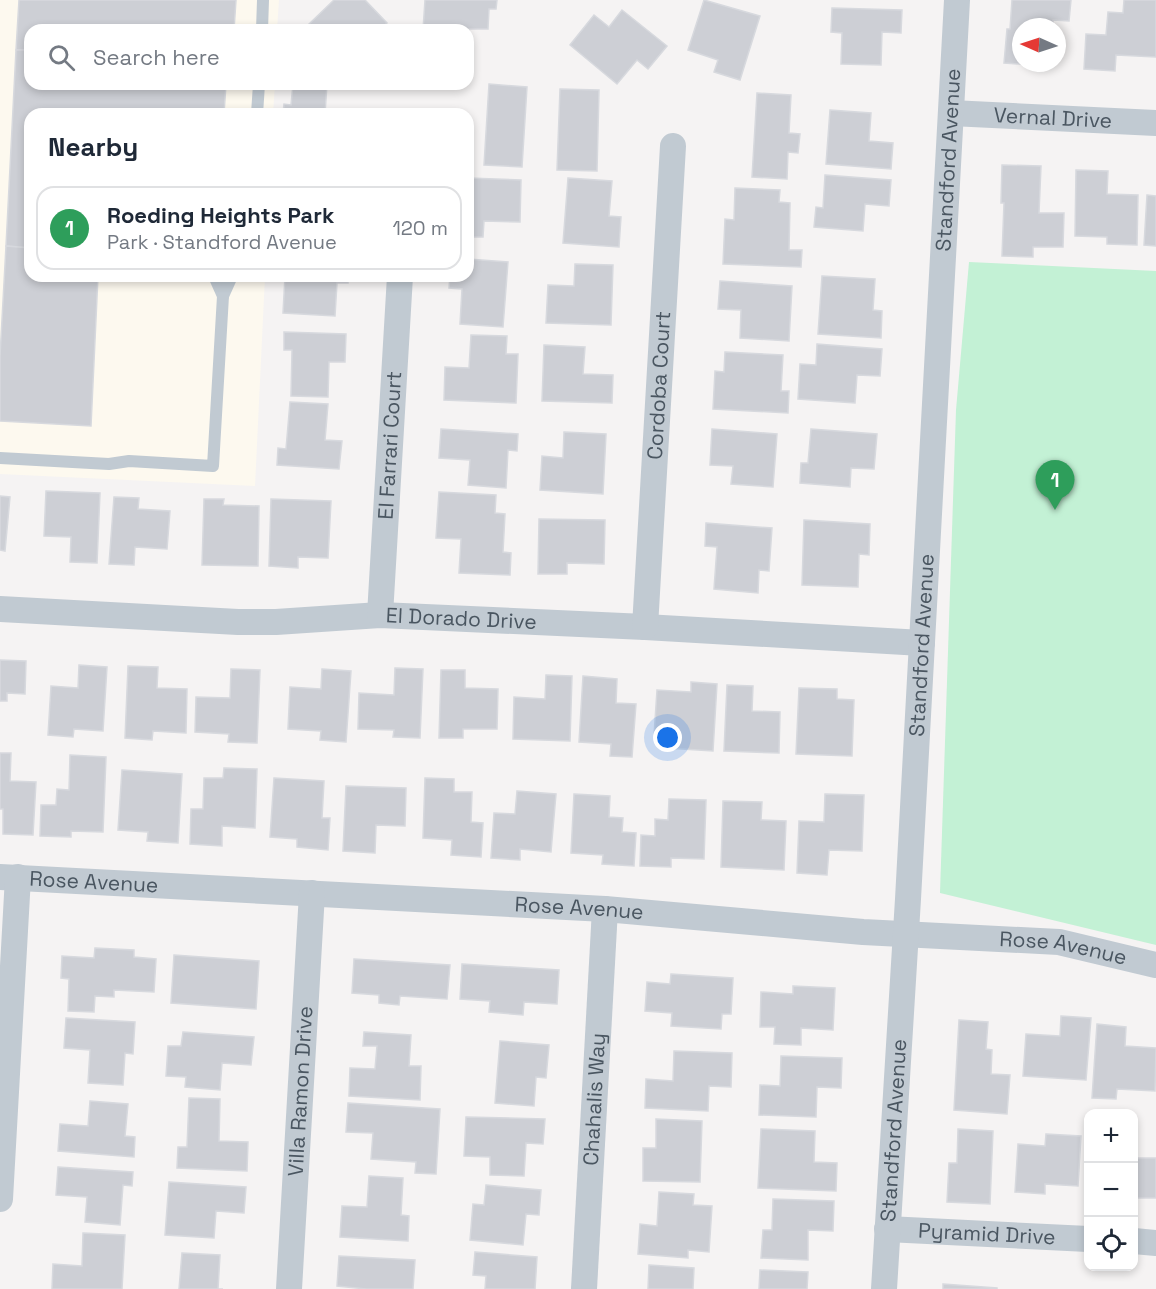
<!DOCTYPE html>
<meta charset="utf-8">
<style>
body{margin:0;font-family:"Space Grotesk",sans-serif;background:#f2f2f3;color:#1f2937}
.controls{position:absolute;right:18px;bottom:18px;display:grid;overflow:hidden;border-radius:12px;box-shadow:0 3px 9px #0003}
.controls button{width:54px;height:54px;display:grid;place-items:center;padding:0;border:0;border-bottom:2px solid #e0e1e3;background:#fff;color:#1f2937;font:30px sans-serif}
.compass{position:absolute;left:1012px;top:18px;width:54px;height:54px;border-radius:50%;background:#fff;box-shadow:0 3px 9px #0003;rotate:273deg}
.you{position:absolute;left:668px;top:738px;width:21px;height:21px;margin:-15px;border:4px solid #fff;border-radius:50%;background:#1a73e8;box-shadow:0 0 0 9px #1a73e833}
.badge{display:grid;place-items:center;width:39px;height:39px;border-radius:50%;background:#d93025;color:#fff;font-size:20px;font-weight:700}
.pin{position:absolute;translate:-50% -50px;filter:drop-shadow(0 2px 3px #0008)}
.pin::after{content:'';position:absolute;top:32px;width:21px;height:18px;background:inherit;clip-path:polygon(0 0,100% 0,50% 100%)}
.list{margin:0;padding:0;list-style:none}
h2{display:flex;justify-content:space-between;align-items:center;height:78px;margin:0;padding:0 24px;font-size:26px}
h2 small{font-size:20px;font-weight:400;color:#747a83}
.list li{display:grid;grid-template-columns:39px 1fr auto;gap:18px;align-items:center;box-sizing:border-box;height:84px;margin:0 12px 12px;padding:0 12px;border:2px solid #e0e1e3;border-radius:18px}
.list b{display:block;font-size:22px;white-space:nowrap}
.list p{margin:0;font-size:20px;white-space:nowrap;color:#747a83}
.list em{font-size:20px;font-style:normal;color:#747a83}
.icon{flex:none;width:33px;height:33px;fill:none;stroke:currentColor;stroke-width:2;stroke-linecap:round;stroke-linejoin:round}
.map{position:relative;flex:none;width:1156px;height:1289px;overflow:hidden}
.search{position:absolute;background:#fff;box-shadow:0 3px 9px #0003;left:24px;top:24px;width:450px;height:66px;display:flex;align-items:center;gap:15px;box-sizing:border-box;padding:0 21px;border-radius:18px;color:#747a83;font-size:22px}
.panel{position:absolute;background:#fff;box-shadow:0 3px 9px #0003;left:24px;top:108px;width:450px;height:174px;border-radius:18px}
.map>svg:first-child{display:block}
</style>
<div class="map">
<svg width="1156" height="1289" viewBox="0 0 1156 1289">
<rect width="100%" height="100%" fill="#f5f3f3"/>
<path fill="#fdf9ef" d="M0,0h279l-2,30h-247v54h245l-2,30h-243v162h235l-10,210 -255,-12z"/>
<path fill="#c3f1d5" d="M969,262l187,9v674l-216,-52 16,-483z"/>
<g fill="#cdcfd5" stroke="#d7d9de" stroke-width="1.5">
<path d="M19,0h217l-2,30h-204v20h-14z"/>
<path d="M334,0h31l22,23 -8,7h-66l-5,-5z"/>
<path d="M425,0h72l-1,9h-7l-1,20h-19l-1,9v-8h-45z"/>
<path d="M704,0l56,16 -20,64 -26,-8 4,-12 -30,-10z"/>
<path d="M1012,0h59l-2,21 -16,-1v7h-32v36h13v2l-30,-2 3,-34h3z"/>
<path d="M1124,0h32v57l-40,-2 -1,16 -31,-2 2,-35 20,1 2,-23 15,1z"/>
<path d="M832,8l70,2 -1,23 -19,-1 -1,33 -40,-1 1,-31 -11,-1z"/>
<path d="M622,10l45,36 -19,23 -11,-9 -20,24 -47,-39 24,-30 15,12z"/>
<path d="M16,50h14v34h196l-2,30h-194v134l-24,-2z"/>
<path d="M293,84h34l-2,30h-42l1,-10 7,1z"/>
<path d="M489,84l38,3 -5,80 -38,-2z"/>
<path d="M560,89l39,1 -2,81 -40,-1z"/>
<path d="M757,93l34,2 -2,38 11,1 -2,19 -10,-1 -1,27 -35,-2z"/>
<path d="M830,110l41,3 -2,28 24,2 -2,26 -65,-5z"/>
<path d="M1002,165l39,1 -2,47h25l-1,34h-30v10l-31,-1 2,-53h-3z"/>
<path d="M1076,170l32,1 -1,23 31,1 -1,50 -30,-1v-7l-32,-1z"/>
<path d="M825,175l66,5 -2,26 -24,-2 -2,27 -49,-4 2,-20 7,1z"/>
<path d="M468,178l53,2 -1,42 -36,-1 -1,16h-15z"/>
<path d="M568,178l44,3 -3,35 12,1 -2,30 -56,-4z"/>
<path d="M735,188l45,2 -1,12 11,1 -1,47h13l-1,17 -78,-3 2,-45 9,1z"/>
<path d="M1147,195l9,1v50l-12,-1z"/>
<path d="M6,246l24,2v28h68l-7,150 -91,-5v-65z"/>
<path d="M468,259l40,3 -5,65 -43,-3 2,-35 -13,-1 1,-12h18z"/>
<path d="M575,264l38,1 -2,60 -65,-2 2,-38 26,1z"/>
<path d="M285,276h63v7h-11l-2,33 -52,-3z"/>
<path d="M822,276l53,3 -2,31 9,1 -1,27 -63,-4z"/>
<path d="M720,281l72,5 -3,55 -49,-3 1,-28 -23,-1z"/>
<path d="M284,332l62,2 -1,28h-16l-1,35 -37,-1 1,-46h-8z"/>
<path d="M471,335l36,1 -1,18h12l-2,49 -72,-3 1,-33 24,1z"/>
<path d="M817,344l65,5 -2,27 -23,-1 -2,28 -57,-4 2,-35 16,1z"/>
<path d="M544,345l41,2 -2,27 30,1 -1,28 -70,-2z"/>
<path d="M725,352l58,3 -2,36h8l-1,22 -75,-4 2,-38 9,1z"/>
<path d="M290,402l38,2 -3,36 17,1 -3,28 -62,-4 1,-17 8,1z"/>
<path d="M441,429l77,5 -1,17 -9,-1 -2,38 -38,-3 2,-25 -31,-2z"/>
<path d="M712,429l65,5 -4,53 -42,-3 2,-18 -23,-1z"/>
<path d="M811,429l66,5 -3,35 -23,-1 -1,19 -50,-4 1,-20h7z"/>
<path d="M564,432l42,2 -3,60 -63,-4 2,-34 21,2z"/>
<path d="M46,491l54,2 -3,70 -27,-1 1,-25 -27,-1z"/>
<path d="M439,492l57,3 -1,18 10,1 -2,38 8,1 -1,22 -51,-2 2,-34 -25,-1z"/>
<path d="M0,496l10,1 -5,54 -5,-1z"/>
<path d="M114,497l25,1 -1,11 32,2 -3,38 -32,-2 -1,18 -25,-1z"/>
<path d="M204,499h20l-1,6 36,1 -1,60 -56,-1z"/>
<path d="M271,499l60,2 -3,57 -30,-1v11l-29,-2z"/>
<path d="M539,519l66,1 -1,44 -37,-1v11h-29z"/>
<path d="M804,520l66,4 -1,31 -10,-1 -1,33 -56,-2z"/>
<path d="M706,523l66,5 -3,43 -10,-1 -1,23 -44,-4 3,-42 -12,-1z"/>
<path d="M0,660l26,1 -1,33 -18,-1v8h-7z"/>
<path d="M79,665l28,2 -4,64 -29,-2 -1,8 -25,-2 3,-49 27,2z"/>
<path d="M128,666l30,1 -1,21 30,1 -1,44 -33,-2 -1,9 -27,-2z"/>
<path d="M395,668l28,1 -3,69 -27,-1 1,-7 -36,-1 1,-36 35,2z"/>
<path d="M231,669l29,1 -3,73 -29,-1 1,-8 -34,-2 1,-35 34,1z"/>
<path d="M322,669l29,2 -5,71 -26,-2 1,-9 -33,-2 2,-42 31,2z"/>
<path d="M441,670h24v18l33,1 -1,40h-34v9h-24z"/>
<path d="M546,675l26,1 -2,65 -57,-2 1,-42 31,2z"/>
<path d="M583,676l34,3 -1,24 20,1 -4,53 -22,-1 1,-12 -32,-2z"/>
<path d="M691,682l26,2 -4,67 -47,-3 1,-11 -13,-1 3,-46 34,2z"/>
<path d="M727,685l26,1 -1,25 28,1 -1,41 -55,-2z"/>
<path d="M799,688l38,1v10l17,1 -2,56 -56,-2z"/>
<path d="M0,753h11l-1,28 26,1 -3,53 -30,-1v-25h-3z"/>
<path d="M70,755l36,2 -3,75 -32,-1v6l-31,-1 1,-31h15l1,-16 12,1z"/>
<path d="M224,768l33,1 -2,59 -33,-2v20l-32,-2 1,-35h12l1,-31h19z"/>
<path d="M122,770l60,4 -4,69 -31,-2 1,-9 -30,-2z"/>
<path d="M274,778l50,3 -2,37h8l-2,32 -31,-3v-8l-27,-2z"/>
<path d="M425,778l29,1v13h18l-1,30 12,1 -2,34 -30,-2 1,-15 -29,-2z"/>
<path d="M346,786l60,2 -1,38 -29,-1 -1,28 -32,-2z"/>
<path d="M517,791l39,3 -5,58 -31,-3v11l-29,-2 3,-45 21,1z"/>
<path d="M574,794l36,2 -1,21 14,1 -1,14 14,1 -2,33 -32,-2 1,-9 -32,-2z"/>
<path d="M825,794l39,1 -2,56 -33,-1 -2,25 -30,-2 2,-52 25,1z"/>
<path d="M669,799l37,1 -2,59 -33,-1v9l-31,-1 1,-31 14,1v-17l13,1z"/>
<path d="M723,801l39,1 -1,18 25,1 -2,49 -63,-3z"/>
<path d="M95,948l39,2v7l22,2 -2,33 -40,-2v7l-19,-1 -1,16 -26,-1 1,-32 -8,-1 1,-22 32,2z"/>
<path d="M174,955l85,6 -3,48 -85,-6z"/>
<path d="M354,959l96,6 -3,34 -47,-3 -1,9 -20,-2v-8l-27,-2z"/>
<path d="M462,964l97,6 -2,34 -33,-2 -1,13 -34,-3 1,-11 -30,-2z"/>
<path d="M671,974l62,4 -2,36h-9l-1,15 -50,-3 1,-13 -27,-2 2,-29 23,2z"/>
<path d="M793,986l42,2 -2,42 -32,-2v17l-27,-1 1,-17h-15l1,-35 32,2z"/>
<path d="M1061,1016l30,2 -5,62 -63,-4 3,-42 34,2z"/>
<path d="M66,1018l69,4 -2,32 -8,-1 -2,32 -35,-2 2,-33 -26,-2z"/>
<path d="M959,1020l29,2 -2,27 6,1 -1,24 19,1 -3,39 -53,-4z"/>
<path d="M1097,1024l29,3 -1,19 31,2 -1,43 -38,-2 -1,10 -24,-1z"/>
<path d="M183,1032l71,5 -3,28 -29,-2 -2,27 -35,-3 1,-10 -20,-1 2,-30h13z"/>
<path d="M364,1032l47,3 -2,31h12l-1,34 -71,-4 1,-28 25,1 2,-23h-14z"/>
<path d="M500,1041l49,4 -3,33 -10,-1 -2,29 -39,-3z"/>
<path d="M674,1051l58,2 -1,34 -22,-1 -1,25 -63,-3 1,-29 27,2z"/>
<path d="M781,1056l61,2 -1,30 -24,-1 -1,30 -57,-2 1,-30 20,1z"/>
<path d="M189,1098l31,1 -1,42 29,1 -1,29 -70,-3 1,-21h9z"/>
<path d="M90,1101l38,3 -3,32 10,1 -1,20 -76,-6 2,-27 28,2z"/>
<path d="M348,1103l92,6 -4,65 -21,-1 1,-11 -45,-3 2,-26 -27,-1z"/>
<path d="M466,1117l79,2 -2,25 -17,-1 -2,33 -34,-1v-18l-26,-1z"/>
<path d="M656,1119l46,2 -2,61 -57,-1v-33h13z"/>
<path d="M761,1129l54,2 -1,31 23,1 -1,28 -78,-3z"/>
<path d="M958,1129l35,2 -3,73 -43,-2 2,-39h8z"/>
<path d="M1046,1134l35,2 -3,50 -33,-2v10l-30,-2 3,-48 27,2z"/>
<rect x="1134" y="1158" width="22" height="40"/>
<path d="M58,1167l75,5 -1,14 -9,-1 -3,40 -35,-3 2,-25 -31,-2z"/>
<path d="M369,1176l34,2 -2,37 8,1 -1,25 -68,-4 2,-31 25,1z"/>
<path d="M169,1182l77,5 -2,26 -28,-2 -2,27 -49,-3z"/>
<path d="M486,1185l55,5 -2,25 -13,-1 -3,31 -53,-5 3,-36 11,1z"/>
<path d="M659,1192l35,2 -1,11 19,1 -3,46 -21,-2v8l-50,-4 2,-30 17,2z"/>
<path d="M773,1199l61,2 -1,30 -25,-1v30l-47,-2 2,-28h9z"/>
<path d="M83,1233l42,2 -3,54h-70l1,-25 29,2z"/>
<path d="M475,1252l62,5 -2,32h-50l1,-13 -13,-1z"/>
<path d="M182,1253l38,2 -2,34h5h-44z"/>
<path d="M339,1256l76,4 -2,29h-47l-29,-3z"/>
<path d="M649,1265l45,3 -1,21h-45z"/>
<path d="M760,1270l48,2 -1,17h-48z"/>
<path d="M943,1284l54,4v1h-54z"/>
</g>
<g fill="none" stroke-linecap="round" stroke-linejoin="round">
<g stroke="#c1cad2" stroke-width="12">
<path d="M262,30l1,-30"/>
<path d="M257,114l2,-30"/>
<path d="M214,276l9,20"/>
<path d="M0,458l109,6 20,-3 84,5 10,-170 9,-20"/>
</g>
<g stroke="#c1cad2" stroke-width="26">
<path id="s1" d="M951,113l205,10"/>
<path id="s2" d="M0,609l238,13h38l104,-7 265,12 277,16"/>
<path id="s3" d="M380,615l20,-339"/>
<path id="s4" d="M645,627l28,-481"/>
<path id="s5" d="M0,877l605,32 258,23 196,10 97,23"/>
<path d="M0,1199l18,-322"/>
<path id="s6" d="M887,1229l201,10"/>
<path d="M1134,1241l22,2"/>
<path id="s7" d="M289,1289l23,-396"/>
<path id="s8" d="M584,1289l21,-380"/>
<path id="s9" d="M884,1289l24,-390 49,-899"/>
</g>
</g>
<g text-anchor="middle" stroke-width="5" stroke-linejoin="round" paint-order="stroke">
<g font-size="21" fill="#4a5661" stroke="#fff">
<text dy="7" stroke="none"><textPath href="#s1" startOffset="102">Vernal Drive</textPath></text>
<text dy="7" stroke="none"><textPath href="#s9" startOffset="1131">Standford Avenue</textPath></text>
<text dy="7" stroke="none"><textPath href="#s4" startOffset="242">Cordoba Court</textPath></text>
<text dy="7" stroke="none"><textPath href="#s3" startOffset="170">El Farrari Court</textPath></text>
<text dy="7" stroke="none"><textPath href="#s2" startOffset="462">El Dorado Drive</textPath></text>
<text dy="7" stroke="none"><textPath href="#s9" startOffset="645">Standford Avenue</textPath></text>
<text dy="7" stroke="none"><textPath href="#s5" startOffset="94">Rose Avenue</textPath></text>
<text dy="7" stroke="none"><textPath href="#s5" startOffset="580">Rose Avenue</textPath></text>
<text dy="7" stroke="none"><textPath href="#s5" startOffset="1066">Rose Avenue</textPath></text>
<text dy="7" stroke="none"><textPath href="#s7" startOffset="198">Villa Ramon Drive</textPath></text>
<text dy="7" stroke="none"><textPath href="#s8" startOffset="190">Chahalis Way</textPath></text>
<text dy="7" stroke="none"><textPath href="#s9" startOffset="159">Standford Avenue</textPath></text>
<text dy="7" stroke="none"><textPath href="#s6" startOffset="100">Pyramid Drive</textPath></text>
</g>
</g>
</svg>
<div class="controls">
<button>+</button>
<button>−</button>
<button><svg class="icon" aria-label="locate" viewBox="0 0 24 24"><circle cx="12" cy="12" r="6"/><path d="M12 2v4M12 18v4M2 12h4M18 12h4"/></svg></button>
</div>
<svg class="compass" viewBox="-18 -18 36 36"><path d="M0-13l5 13h-10z" fill="#e53935"/><path d="M0 13l5-13h-10z" fill="#747a83"/></svg>
<div class="you"></div>
<div class="pin badge" style="left:1055px;top:510px;background:#2e9e5b">1</div>
<div class="search"><svg class="icon" aria-label="search" viewBox="0 0 24 24"><circle cx="10" cy="10" r="6"/><path d="M15 15l6 6"/></svg>Search here</div>
<section class="panel">
<h2>Nearby<small></small></h2>
<ul class="list">
<li><span class="badge" style="background:#2e9e5b">1</span><div><b>Roeding Heights Park</b><p>Park · Standford Avenue</p></div><em>120 m</em></li>
</ul>
</section>
</div>
